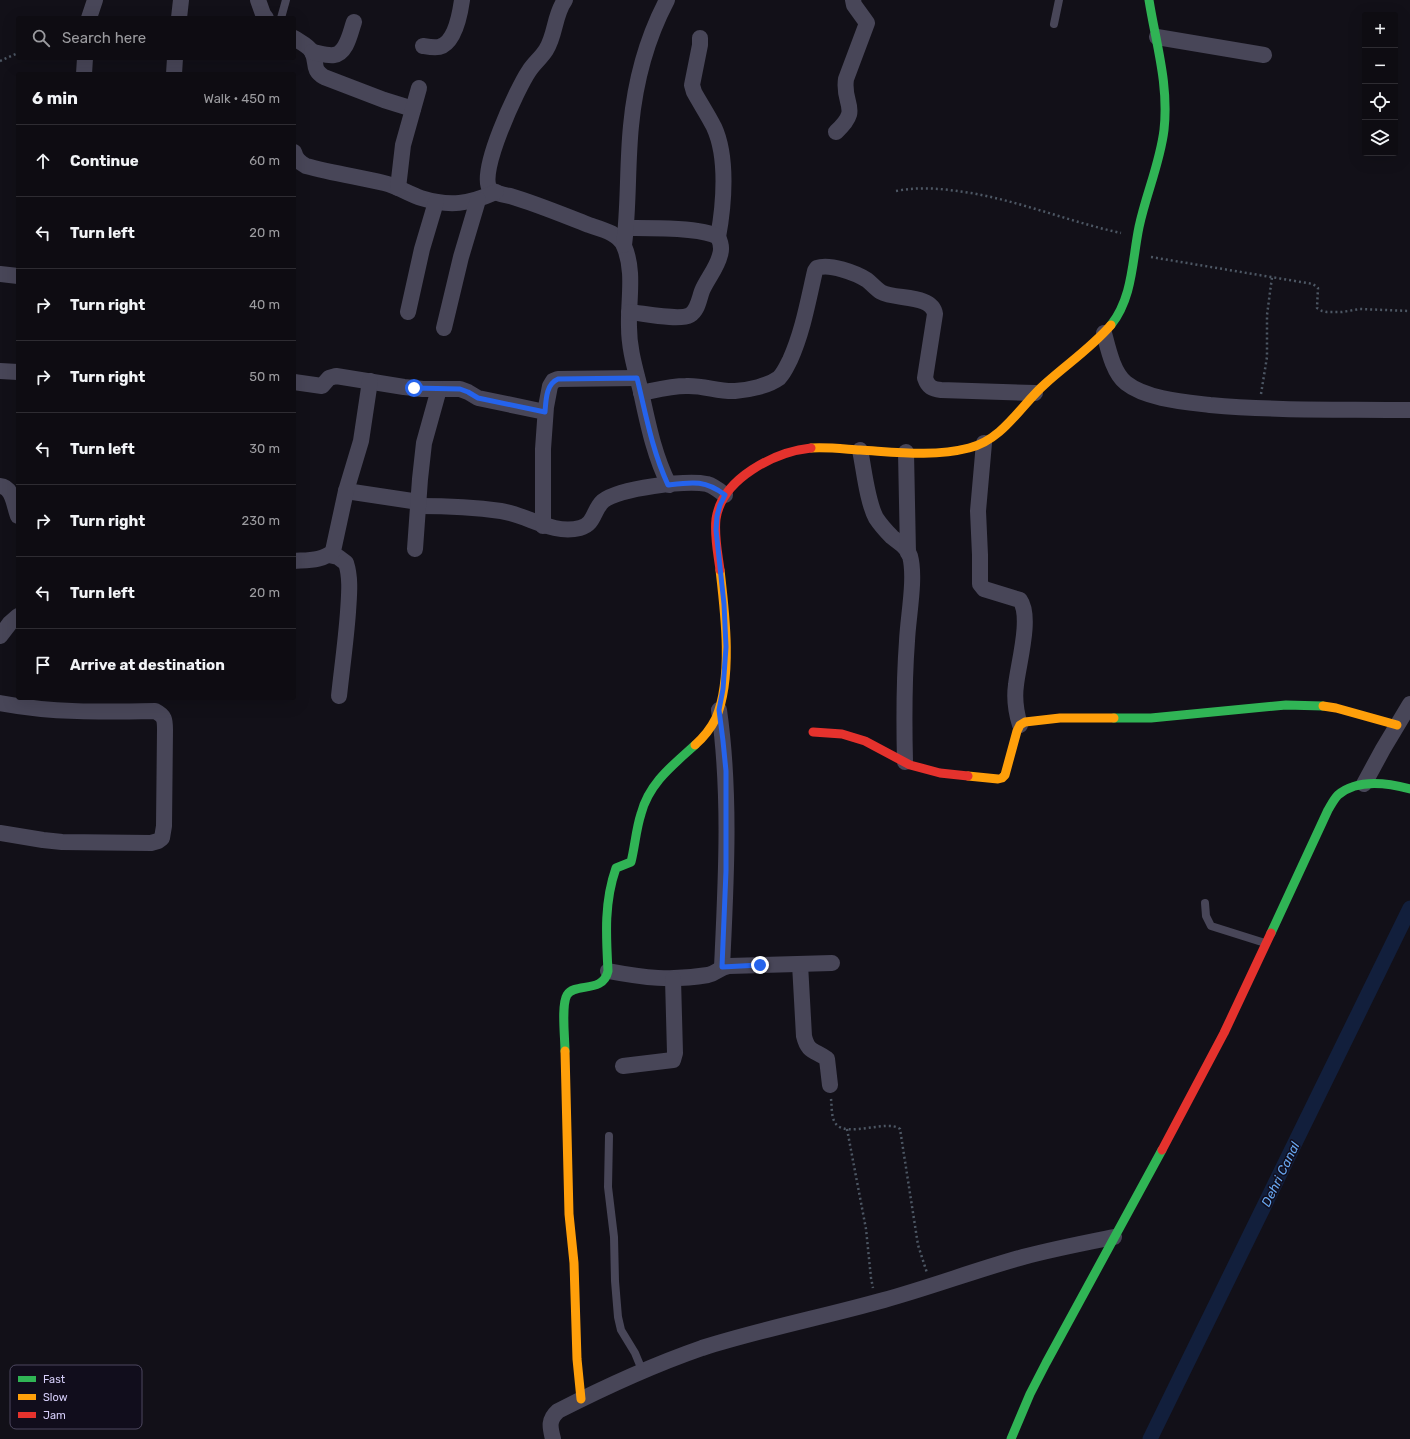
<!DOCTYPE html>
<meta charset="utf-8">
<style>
body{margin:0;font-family:Rubik,sans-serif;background:#17151b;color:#f1f3f6}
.controls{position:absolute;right:12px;top:12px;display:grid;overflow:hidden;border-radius:4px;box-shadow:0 4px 16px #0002}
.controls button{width:36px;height:36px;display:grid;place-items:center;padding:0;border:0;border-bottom:1px solid #2e2c32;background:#0e0c12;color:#f1f3f6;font:20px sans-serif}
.stop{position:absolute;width:12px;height:12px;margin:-9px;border:3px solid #2563eb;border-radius:50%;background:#fff}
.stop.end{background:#2563eb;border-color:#fff;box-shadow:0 1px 4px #0008}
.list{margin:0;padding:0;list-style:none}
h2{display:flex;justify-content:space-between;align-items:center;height:52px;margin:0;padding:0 16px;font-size:17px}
h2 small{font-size:13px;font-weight:400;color:#9b9b9f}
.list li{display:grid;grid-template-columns:26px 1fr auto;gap:12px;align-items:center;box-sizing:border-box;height:72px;padding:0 16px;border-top:1px solid #2e2c32}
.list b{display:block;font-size:15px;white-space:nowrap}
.list em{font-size:13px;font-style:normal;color:#9b9b9f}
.icon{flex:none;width:22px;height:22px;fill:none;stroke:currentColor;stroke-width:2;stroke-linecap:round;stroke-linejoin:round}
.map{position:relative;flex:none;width:1410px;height:1439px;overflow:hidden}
.search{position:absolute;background:#0e0c12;box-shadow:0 4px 16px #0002;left:16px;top:16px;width:280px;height:44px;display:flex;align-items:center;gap:10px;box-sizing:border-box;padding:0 14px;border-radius:4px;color:#9b9b9f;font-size:15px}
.panel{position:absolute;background:#0e0c12;box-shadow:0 4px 16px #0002;left:16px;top:72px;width:280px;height:628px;border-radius:4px}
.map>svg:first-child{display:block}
</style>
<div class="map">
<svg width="1410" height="1439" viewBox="0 0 1410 1439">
<rect width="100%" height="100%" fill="#121018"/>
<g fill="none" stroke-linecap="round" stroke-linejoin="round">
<path stroke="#121f3c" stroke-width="15" d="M1150,1439l260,-531"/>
<g stroke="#4d5764" stroke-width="2.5" stroke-dasharray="2 3" stroke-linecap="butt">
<path d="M0,61l18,-8"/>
<path d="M896,191c26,-5 49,-2 75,2 52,9 99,29 150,40"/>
<path d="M1151,257l162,27 5,4 -1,20 5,3 5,1h15l18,-3 50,2"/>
<path d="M1261,394l6,-37v-42l5,-38"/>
<path d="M831,1099c1,8 0,19 5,25 11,14 52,-5 64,5l18,116 9,28"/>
<path d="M847,1129l19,100 5,49 2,10"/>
</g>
<g stroke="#484658" stroke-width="8">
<path d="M281,18l5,-18"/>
<path d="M1054,24l5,-24"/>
<path d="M1205,903l1,13 5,10 54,17"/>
<path d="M609,1136l-1,51 6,50 1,44 3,36 3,13 14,23 7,17"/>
</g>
<g stroke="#484658" stroke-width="16">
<path d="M258,0l5,14 3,4"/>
<path d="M565,0c-11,15 -9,34 -19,50 -5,8 -12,13 -17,21 -11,16 -52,103 -39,118 4,4 14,6 20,7 27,8 53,19 79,29 12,4 30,8 35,21 11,25 4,55 5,81 0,23 7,44 12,65 7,32 13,63 28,93"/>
<path d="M89,18l6,-18"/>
<path d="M179,18l2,-18"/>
<path d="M1157,37l107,18"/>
<path d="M294,38c6,4 15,8 18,14 6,11 -1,17 12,25l60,23 29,9"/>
<path d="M700,38v7l-8,40 2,7c6,11 14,23 20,35 14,30 10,78 4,110"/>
<path d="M423,46c6,1 11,2 16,1 16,-4 21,-33 23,-47"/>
<path d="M312,52c7,1 15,4 22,3 13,-2 16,-22 20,-33"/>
<path d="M84,74l1,-16"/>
<path d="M174,74l1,-16"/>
<path d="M836,132c26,-24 6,-26 10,-53l21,-56 -13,-18 -1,-5"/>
<path d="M294,152c2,7 5,10 12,14 26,7 52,11 78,17 13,3 25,11 37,15 29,9 48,6 75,-6"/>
<path d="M398,188l5,-43 16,-57"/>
<path d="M626,228c21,0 76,-1 92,9 3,6 4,12 2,18 -3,13 -13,24 -18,36 -3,8 -4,19 -12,24 -11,6 -48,-2 -61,-3"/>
<path d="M624,245c5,-39 3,-79 7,-119 4,-43 16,-88 36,-126"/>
<path d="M0,274l18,2"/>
<path d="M408,312l14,-63 14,-47"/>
<path d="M444,328l17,-71 17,-57"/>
<path d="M1104,333c4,15 9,40 22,50 20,16 59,19 84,22 67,6 133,4 200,5"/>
<path d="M0,371l18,1"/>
<path d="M294,382l28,4 7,-8 7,-2 68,11 19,2h37l8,3 10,6 67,14"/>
<path d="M641,393c15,-3 30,-7 45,-7 17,-1 33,6 49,5 14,-1 33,-5 44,-13 5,-5 8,-12 11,-18 13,-29 18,-59 25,-89l2,-3c12,-5 39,5 50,12 5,4 9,9 14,12 14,8 51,2 54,22l-10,64c3,9 7,11 16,12l94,3"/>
<path d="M984,443l-6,68 2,44v29l4,5 36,11c12,17 -2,65 -4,85 -2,14 0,27 4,40"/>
<path d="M860,450c4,19 7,51 16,68 4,6 10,13 16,19 7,6 15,9 18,19 6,22 -2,61 -3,85 -3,40 -3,80 -2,121"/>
<path d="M906,452l2,101"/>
<path d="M0,486c13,1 14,20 18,30"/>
<path d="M346,491l73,11"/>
<path d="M418,506c28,0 55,1 83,5 27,4 51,24 79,17 15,-4 13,-18 23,-27 17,-13 83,-21 104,-17 7,2 13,7 18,11"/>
<path d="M543,526v-77l3,-42 4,-21 3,-5 5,-2 79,-1"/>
<path d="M415,549l5,-70 4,-36 15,-54"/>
<path d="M329,555l9,2 8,6c5,15 3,33 2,49 -2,28 -6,56 -9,84"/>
<path d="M294,561c12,-1 30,0 39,-10l13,-60 15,-50 9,-60"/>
<path d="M0,636l10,-13 8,-7"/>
<path d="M0,703c52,10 103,9 155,8 10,5 10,9 10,19l-1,96 -2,12 -4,3 -7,2 -89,-1 -19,-2 -43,-7"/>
<path d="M719,710c12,85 7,172 3,257"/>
<path d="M1364,784l19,-35 27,-45"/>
<path d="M800,964l4,72c4,17 11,14 23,23l3,26"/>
<path d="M608,971c37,7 63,10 100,4 9,-2 12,-8 21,-9l103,-3"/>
<path d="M623,1066l50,-6 2,-7 -2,-74"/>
<path d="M553,1439c-3,-12 -5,-19 5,-28 47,-24 95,-46 144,-63 60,-19 121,-31 182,-48 47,-13 92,-30 139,-43 30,-8 61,-14 91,-20"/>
</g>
<g stroke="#30b455" stroke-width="9">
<path d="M1111,325c22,-28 21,-64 28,-98 7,-33 21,-64 25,-97 5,-46 -8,-86 -15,-130"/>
<path d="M1114,718h37l135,-13 37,1"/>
<path d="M1271,933l57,-123c3,-5 6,-11 10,-15 20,-17 50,-12 72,-6"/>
<path d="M565,1051c0,-13 -4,-46 2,-56 8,-13 36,-1 41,-24 -2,-36 -4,-69 8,-103l15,-6c4,-16 5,-33 10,-48 8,-31 32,-49 54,-69"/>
<path d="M1011,1439l19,-45 16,-31 116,-213"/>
</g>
<g stroke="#ff9f0a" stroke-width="9">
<path d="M811,448c17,-1 33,1 49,2 35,2 74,7 109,-2 34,-8 52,-43 76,-64 22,-20 46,-36 66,-59"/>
<path d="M1323,706l13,2 61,17"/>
<path d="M695,745c9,-8 16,-17 21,-27 17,-40 9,-105 4,-148"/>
<path d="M968,776l30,3 4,-1 3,-3 12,-44 3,-6 5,-3 35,-4h54"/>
<path d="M565,1051l4,163 5,49 3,96 4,40"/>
</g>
<g stroke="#e5322d" stroke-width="9">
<path d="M720,570c-2,-16 -6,-34 -4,-51 6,-41 59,-67 95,-71"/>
<path d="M813,732l29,2 23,7 45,24 30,8 28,3"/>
<path d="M1162,1150l62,-117 47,-100"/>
</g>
</g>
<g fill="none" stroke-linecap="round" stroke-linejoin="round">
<path stroke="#2563eb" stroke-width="5" d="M414,388l46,1 8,3 10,6 67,14c1,-12 1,-28 13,-33l79,-1c9,37 15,72 31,107 25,-3 37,-5 57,10l-5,10 -3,11 -1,14 8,74 2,43 -3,42 -4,21 4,31 3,30v100l-4,96 38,-2"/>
</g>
<g text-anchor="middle" stroke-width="3" stroke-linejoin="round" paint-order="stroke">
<g font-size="13" font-style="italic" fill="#67a6ef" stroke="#110d1c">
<text transform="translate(1280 1174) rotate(-64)" y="5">Dehri Canal</text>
</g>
</g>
<rect x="10" y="1365" width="132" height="64" rx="6" fill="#110d1c" stroke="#4c475f" stroke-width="1"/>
<rect x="18" y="1376" width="18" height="6" fill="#30b455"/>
<rect x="18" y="1394" width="18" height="6" fill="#ff9f0a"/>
<rect x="18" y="1412" width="18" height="6" fill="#e5322d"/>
<g font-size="11" fill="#d6cefa">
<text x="43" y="1383">Fast</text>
<text x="43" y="1401">Slow</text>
<text x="43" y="1419">Jam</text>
</g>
</svg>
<div class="controls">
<button>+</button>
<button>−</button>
<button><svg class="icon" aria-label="locate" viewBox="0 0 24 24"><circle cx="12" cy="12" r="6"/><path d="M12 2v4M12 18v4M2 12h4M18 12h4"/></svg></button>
<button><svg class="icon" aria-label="layers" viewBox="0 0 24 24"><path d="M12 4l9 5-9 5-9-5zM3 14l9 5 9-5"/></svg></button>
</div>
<div class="stop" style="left:414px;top:388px"></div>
<div class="stop end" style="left:760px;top:965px"></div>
<div class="search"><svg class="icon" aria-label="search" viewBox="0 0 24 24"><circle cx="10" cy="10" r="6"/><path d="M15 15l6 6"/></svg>Search here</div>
<section class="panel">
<h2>6 min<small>Walk · 450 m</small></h2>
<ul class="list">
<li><svg class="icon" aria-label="ahead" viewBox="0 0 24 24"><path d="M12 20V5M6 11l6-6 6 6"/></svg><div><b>Continue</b></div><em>60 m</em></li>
<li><svg class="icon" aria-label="left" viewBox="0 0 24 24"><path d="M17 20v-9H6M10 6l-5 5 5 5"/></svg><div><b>Turn left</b></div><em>20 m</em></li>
<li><svg class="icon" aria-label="right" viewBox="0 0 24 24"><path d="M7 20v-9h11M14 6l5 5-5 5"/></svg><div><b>Turn right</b></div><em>40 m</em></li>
<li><svg class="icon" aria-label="right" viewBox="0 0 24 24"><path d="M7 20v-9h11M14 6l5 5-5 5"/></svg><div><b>Turn right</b></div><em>50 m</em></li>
<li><svg class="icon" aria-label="left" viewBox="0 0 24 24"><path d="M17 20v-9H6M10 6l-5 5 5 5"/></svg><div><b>Turn left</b></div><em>30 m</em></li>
<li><svg class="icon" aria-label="right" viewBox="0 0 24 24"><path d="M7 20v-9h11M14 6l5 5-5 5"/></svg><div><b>Turn right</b></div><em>230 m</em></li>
<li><svg class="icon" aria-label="left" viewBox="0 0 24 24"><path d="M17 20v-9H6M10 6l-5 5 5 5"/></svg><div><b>Turn left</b></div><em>20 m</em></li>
<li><svg class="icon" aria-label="arrive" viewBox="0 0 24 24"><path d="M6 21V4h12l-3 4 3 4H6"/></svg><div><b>Arrive at destination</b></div></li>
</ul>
</section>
</div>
